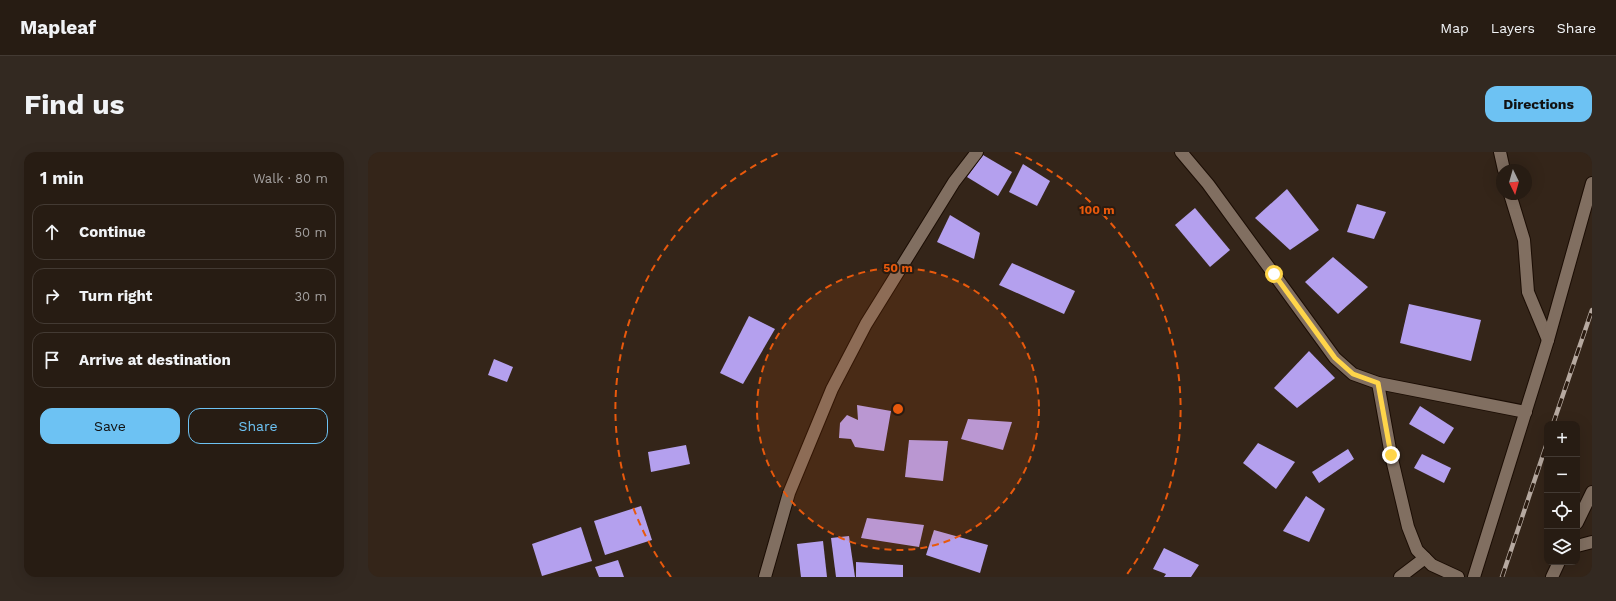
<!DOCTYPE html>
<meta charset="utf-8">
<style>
body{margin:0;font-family:"Work Sans",sans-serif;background:#332921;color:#f1f3f6}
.controls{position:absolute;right:12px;bottom:12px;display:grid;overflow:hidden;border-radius:8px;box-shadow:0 4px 16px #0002}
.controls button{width:36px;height:36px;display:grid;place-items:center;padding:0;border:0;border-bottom:1px solid #433a33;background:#271c13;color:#f1f3f6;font:20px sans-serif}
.compass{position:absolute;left:1128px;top:12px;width:36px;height:36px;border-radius:50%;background:#271c13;box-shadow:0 4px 16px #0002;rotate:175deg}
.stop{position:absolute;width:12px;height:12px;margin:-9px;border:3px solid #ffd54a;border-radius:50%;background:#fff}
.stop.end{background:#ffd54a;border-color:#fff;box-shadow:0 1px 4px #0008}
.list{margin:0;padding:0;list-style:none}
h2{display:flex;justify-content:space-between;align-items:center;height:52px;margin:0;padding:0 16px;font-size:17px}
h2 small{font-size:13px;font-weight:400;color:#a4a1a0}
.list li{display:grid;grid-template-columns:26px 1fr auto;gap:12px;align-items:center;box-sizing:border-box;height:56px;margin:0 8px 8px;padding:0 8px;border:1px solid #433a33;border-radius:12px}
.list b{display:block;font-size:15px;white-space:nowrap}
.list em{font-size:13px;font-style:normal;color:#a4a1a0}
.actions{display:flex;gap:8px;padding:12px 16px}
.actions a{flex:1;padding:9px 0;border:1px solid #6dc2f3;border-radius:12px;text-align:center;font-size:14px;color:#6dc2f3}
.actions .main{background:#6dc2f3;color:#111}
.icon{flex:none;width:22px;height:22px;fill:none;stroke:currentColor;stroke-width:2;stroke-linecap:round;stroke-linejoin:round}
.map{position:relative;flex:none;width:1224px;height:425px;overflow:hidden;border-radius:12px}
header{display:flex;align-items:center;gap:24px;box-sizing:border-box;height:56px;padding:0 20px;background:#271c13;border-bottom:1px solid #433a33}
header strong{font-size:19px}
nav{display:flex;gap:22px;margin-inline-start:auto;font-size:14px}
.intro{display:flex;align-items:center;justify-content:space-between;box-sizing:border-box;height:96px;padding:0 24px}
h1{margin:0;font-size:28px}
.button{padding:10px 18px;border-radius:12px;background:#6dc2f3;color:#111;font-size:14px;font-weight:700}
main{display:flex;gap:24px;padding:0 24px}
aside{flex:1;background:#271c13;border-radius:12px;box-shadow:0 4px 16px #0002}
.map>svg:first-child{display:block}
</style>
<header>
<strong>Mapleaf</strong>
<nav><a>Map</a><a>Layers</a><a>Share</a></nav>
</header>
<div class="intro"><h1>Find us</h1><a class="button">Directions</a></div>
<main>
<aside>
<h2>1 min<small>Walk · 80 m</small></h2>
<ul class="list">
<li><svg class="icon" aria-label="ahead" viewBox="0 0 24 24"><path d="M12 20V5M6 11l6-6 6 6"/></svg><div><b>Continue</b></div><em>50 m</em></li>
<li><svg class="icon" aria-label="right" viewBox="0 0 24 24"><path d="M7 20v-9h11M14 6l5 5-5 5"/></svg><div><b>Turn right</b></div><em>30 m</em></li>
<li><svg class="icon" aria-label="arrive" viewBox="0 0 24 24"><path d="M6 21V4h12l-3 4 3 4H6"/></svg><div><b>Arrive at destination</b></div></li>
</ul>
<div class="actions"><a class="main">Save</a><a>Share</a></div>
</aside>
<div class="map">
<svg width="1224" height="425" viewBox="0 0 1224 425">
<rect width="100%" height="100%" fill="#342519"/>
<g fill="#b4a0ee">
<path d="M615,3l29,17 -14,24 -31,-19z"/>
<path d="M655,12l27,17 -13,25 -28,-14z"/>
<path d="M919,37l32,41 -29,20 -35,-32z"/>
<path d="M989,52l29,8 -12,27 -27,-7z"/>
<path d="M827,56l35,42 -20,17 -35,-42z"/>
<path d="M582,63l30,18 -6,26 -37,-17z"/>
<path d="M965,105l35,30 -30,27 -33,-32z"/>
<path d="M644,111l63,28 -11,23 -65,-29z"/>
<path d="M1041,152l72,16 -10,41 -71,-18z"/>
<path d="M381,164l26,13 -32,55 -23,-11z"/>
<path d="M941,199l26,27 -38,30 -23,-20z"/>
<path d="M126,207l19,8 -6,15 -19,-7z"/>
<path d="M489,253l34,6 -7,40 -29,-4 -4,-8 -12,-1 1,-15 7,-8 11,5z"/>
<path d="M1052,254l34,22 -10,16 -35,-20z"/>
<path d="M600,267l44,3 -9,28 -42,-11z"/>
<path d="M541,288l39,1 -5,40 -38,-4z"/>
<path d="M890,291l37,19 -19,27 -33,-26z"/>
<path d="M318,293l4,19 -39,8 -3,-20z"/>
<path d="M980,297l6,10 -35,24 -7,-11z"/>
<path d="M1054,302l29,14 -7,15 -30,-15z"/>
<path d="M938,344l19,13 -16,33 -26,-11z"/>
<path d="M273,354l11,34 -47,15 -11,-34z"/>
<path d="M499,366l57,7 -5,22 -58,-9z"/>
<path d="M213,375l11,34 -50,15 -10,-32z"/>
<path d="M566,378l54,15 -8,28 -54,-18z"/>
<path d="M481,384l6,41h-19l-5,-39z"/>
<path d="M455,389l4,36h-26l-4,-33z"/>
<path d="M796,396l35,17 -8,12h-27l2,-3 -13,-5z"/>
<path d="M250,408l6,17h-25l-4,-10z"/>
<path d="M488,410l47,3v12h-47z"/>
</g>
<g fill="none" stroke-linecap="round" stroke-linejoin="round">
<defs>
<g id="minor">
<path d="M813,0l27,32 127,174 18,16 25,9 148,29"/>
<path d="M1132,0l4,18"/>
<path d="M1142,42l14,46 4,52 20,48"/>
<path d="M1010,231l13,72 17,72 9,23 15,15 26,12"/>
<path d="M1209,371l15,-31"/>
<path d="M1209,394l15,-4"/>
<path d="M397,425l24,-84 43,-104 34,-65 88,-142 23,-30"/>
<path d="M1032,425l25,-19"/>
<path d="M1184,425l7,-15"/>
</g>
<path id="tertiary" d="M1106,425l74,-237 44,-157"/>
</defs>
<use href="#minor" stroke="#1b0d04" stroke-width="14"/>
<use href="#tertiary" stroke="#1b0d04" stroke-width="14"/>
<use href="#minor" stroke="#816f61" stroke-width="12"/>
<use href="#tertiary" stroke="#816f61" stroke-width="12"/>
<defs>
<g id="rail">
<path d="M1185,272l39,-114"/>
<path d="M1134,425l45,-134"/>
</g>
</defs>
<use href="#rail" stroke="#b6a9a0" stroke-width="4.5"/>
<use href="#rail" stroke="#2a1b10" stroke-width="3" stroke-dasharray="9" stroke-linecap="butt"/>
</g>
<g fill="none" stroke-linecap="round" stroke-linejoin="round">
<path stroke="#ffd54a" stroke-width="5" d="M906,122l61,84 18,16 25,9 13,72"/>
</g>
<circle cx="530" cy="257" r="141" fill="#e8590c" fill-opacity=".12"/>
<g fill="none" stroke="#e8590c" stroke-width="2" stroke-dasharray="7 5">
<circle cx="530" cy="257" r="141"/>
<path d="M303 425A282 282 0 0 1 413 0M647 0A282 282 0 0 1 757 425"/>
</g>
<circle cx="530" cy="257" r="6" fill="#e8590c" stroke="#2a1b10" stroke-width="2"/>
<g font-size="12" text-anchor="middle" font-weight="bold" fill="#e8590c" stroke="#2a1b10" stroke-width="4" stroke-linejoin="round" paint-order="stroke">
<text x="729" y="62">100 m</text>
<text x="530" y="120">50 m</text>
</g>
</svg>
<div class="controls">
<button>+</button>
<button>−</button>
<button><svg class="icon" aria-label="locate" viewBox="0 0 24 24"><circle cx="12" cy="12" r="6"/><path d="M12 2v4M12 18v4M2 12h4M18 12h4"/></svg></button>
<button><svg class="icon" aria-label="layers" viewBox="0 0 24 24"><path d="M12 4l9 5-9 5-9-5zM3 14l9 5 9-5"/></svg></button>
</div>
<svg class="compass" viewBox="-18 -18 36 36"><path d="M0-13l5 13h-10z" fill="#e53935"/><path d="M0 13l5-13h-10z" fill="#a4a1a0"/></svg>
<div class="stop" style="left:906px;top:122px"></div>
<div class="stop end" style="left:1023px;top:303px"></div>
</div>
</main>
